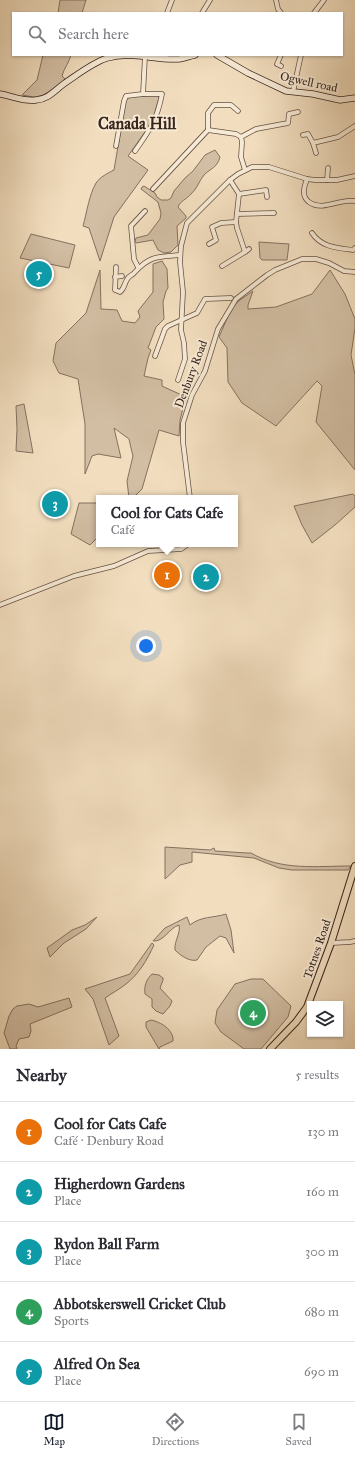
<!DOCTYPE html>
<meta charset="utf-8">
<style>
body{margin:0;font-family:"IM FELL Great Primer",serif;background:#f2f2f3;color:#2b2b33}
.controls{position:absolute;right:12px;bottom:12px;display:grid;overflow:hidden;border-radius:0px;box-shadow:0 1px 3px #0004}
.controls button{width:36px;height:36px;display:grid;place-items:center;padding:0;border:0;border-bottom:1px solid #e1e1e2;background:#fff;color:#2b2b33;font:20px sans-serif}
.you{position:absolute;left:146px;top:646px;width:14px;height:14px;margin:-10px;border:3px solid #fff;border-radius:50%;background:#1a73e8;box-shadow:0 0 0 6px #1a73e833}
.badge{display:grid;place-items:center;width:26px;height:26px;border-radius:50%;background:#111827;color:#fff;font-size:13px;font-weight:700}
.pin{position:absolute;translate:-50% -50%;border:2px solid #fff;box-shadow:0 1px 4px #0006}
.popup{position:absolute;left:96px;top:495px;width:142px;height:52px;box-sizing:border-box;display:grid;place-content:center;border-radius:0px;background:#fff;filter:drop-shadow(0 1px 3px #0005);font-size:13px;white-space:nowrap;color:#7c7c81}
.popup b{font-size:15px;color:#2b2b33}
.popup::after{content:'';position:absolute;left:50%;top:100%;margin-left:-8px;border:8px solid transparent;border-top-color:#fff}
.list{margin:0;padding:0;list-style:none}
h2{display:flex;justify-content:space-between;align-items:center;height:52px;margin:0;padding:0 16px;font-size:17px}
h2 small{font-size:13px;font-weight:400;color:#7c7c81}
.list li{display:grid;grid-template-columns:26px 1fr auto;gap:12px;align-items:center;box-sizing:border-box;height:60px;padding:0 16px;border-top:1px solid #e1e1e2}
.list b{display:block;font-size:15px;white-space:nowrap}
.list p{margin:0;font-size:13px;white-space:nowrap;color:#7c7c81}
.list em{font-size:13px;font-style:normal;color:#7c7c81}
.icon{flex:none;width:22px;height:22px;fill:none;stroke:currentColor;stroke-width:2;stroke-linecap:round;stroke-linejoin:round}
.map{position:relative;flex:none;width:355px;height:1049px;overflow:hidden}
.search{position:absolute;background:#fff;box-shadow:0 1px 3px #0004;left:12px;right:12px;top:12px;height:44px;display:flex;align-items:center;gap:10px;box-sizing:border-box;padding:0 14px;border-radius:0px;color:#7c7c81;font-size:15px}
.sheet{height:352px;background:#fff}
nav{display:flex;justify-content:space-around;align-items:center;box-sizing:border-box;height:56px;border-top:1px solid #e1e1e2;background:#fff;font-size:11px;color:#7c7c81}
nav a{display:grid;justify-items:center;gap:2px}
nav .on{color:#111827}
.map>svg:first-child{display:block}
</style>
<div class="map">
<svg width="355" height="1049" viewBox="0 0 355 1049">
<rect width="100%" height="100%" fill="#f2debf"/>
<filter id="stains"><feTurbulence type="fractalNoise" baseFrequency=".005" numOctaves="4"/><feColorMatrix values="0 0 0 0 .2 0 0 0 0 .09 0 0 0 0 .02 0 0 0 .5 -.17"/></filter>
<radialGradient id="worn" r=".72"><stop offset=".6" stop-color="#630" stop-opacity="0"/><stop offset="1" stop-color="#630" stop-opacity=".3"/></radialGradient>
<g fill="#d2bea3" stroke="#847160">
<path d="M60,0h26l-4,13h-24z"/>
<path d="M43,55h28c-2,8 -7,13 -9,21l4,4 -27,18 -17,-3 15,-15z"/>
<path d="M158,95l1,3 -7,24 -24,34 20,14 -34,47 -14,44 -11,-33 -6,-2c4,-14 6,-31 13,-43 4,-6 12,-10 18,-13l12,-71 5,-2z"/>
<path d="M215,150l5,7c-3,11 -9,11 -16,18 -5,6 -7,14 -13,19 -4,5 -11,7 -13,13l8,9v2l-9,8 1,19 -7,7 -7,1 -6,-3 -5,-10 -17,3 -1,-2 1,-3 12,-3 12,-16 1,-6 -3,-11 -17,-13 1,-2 2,-1 11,7 2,4 4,3h7l3,-2 3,-7 11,-13 8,-7 12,-16z"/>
<path d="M31,234l44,11 -6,23 -49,-10z"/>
<path d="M259,242l30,2 -2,16h-25l-2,-2z"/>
<path d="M162,261l5,8 1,19 -2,3 -3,11 1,17 -8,8 -8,21 3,2 -3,8 -4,18 18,4v6l24,11 -6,23 -1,16 -20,-6 -17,59 -9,9h-4l-2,-17 6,-25 -2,-8 -2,-9 -15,-11 7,30 -23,-4 -6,2 -7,18v-50l-7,-45 -19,-6 -6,-12 3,-18 30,-30 14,-43 1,39 16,1 5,11 13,2 5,-6 -2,-6 15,-19v-28z"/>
<path d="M330,270l15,24 10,25v9l-4,27 4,20v95l-39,-48 6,-36 -5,-5 -41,45 -34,-23 -14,-21 -1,-34 -8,-11 13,-30 8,-7 13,-9 -5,14v4l28,-2 36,-13z"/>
<path d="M24,404l9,49 -17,-2 1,-22 -1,-23z"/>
<path d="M353,494l2,2v11l-20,18 -23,18 -10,-18 -8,-19z"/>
<path d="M79,503h20v33l-9,9 -19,-11z"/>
<path d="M165,847l45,3 4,-2 1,3 32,2h4c31,18 65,13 100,13l-3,4h-56l-13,-2 -25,-10 -62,-6v10l-12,3 -15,14z"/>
<path d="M226,914l5,16 3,23 -8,-15 -6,-2 -14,11 -9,13c-8,2 -17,-5 -22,-10 -1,-9 6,-17 4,-25 -10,3 -15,17 -26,16l12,-13 22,-11 3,8c11,-9 24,-7 36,-11z"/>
<path d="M97,917l-11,12 -22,14 -14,14 -3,-9 25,-18 13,-5z"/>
<path d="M152,943l2,2c-7,15 -15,29 -28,39 -6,5 -14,9 -21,14l14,38 -10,9 -16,-46 -8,-10 45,-15z"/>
<path d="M152,974l7,1 4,3v2l-3,8 12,13 -2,5 -7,8 -7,-3 -4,-4v-8l-7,-5c-1,-8 1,-14 7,-20z"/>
<path d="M251,979h12l28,27 -3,11 -27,32h-17l-23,-17 -6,-9 2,-13 18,-26z"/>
<path d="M69,998l3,9 -42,17 1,7 -2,6 -10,2 -3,7 1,3h-7l-6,-16 5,-17 4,-7 4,-3 12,-2 9,3z"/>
<path d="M151,1020c10,2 23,10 22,21l-13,6 -1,2 -13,-22v-5z"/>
</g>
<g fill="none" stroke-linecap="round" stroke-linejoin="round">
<defs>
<g id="street">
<path d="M276,0l2,9 3,4"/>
<path d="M167,13l5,-13"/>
<path d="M202,13l8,-13"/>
<path d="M314,13l10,-13"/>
<path d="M281,55l-4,9 4,2"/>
<path d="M293,92l8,-37"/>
<path d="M143,94l2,-38"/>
<path d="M208,130l28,4 5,3 1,5 -1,15 4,13"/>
<path d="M208,130v-17l6,-8h17l7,6"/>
<path d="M303,135l5,-1 5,9"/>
<path d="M241,137l15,-8 32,-6 1,-9 9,-2"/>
<path d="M116,146l8,-45 2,-5 17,-2h19c-5,26 -12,36 -27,57"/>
<path d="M316,153l-3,-10 25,-6 17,-11"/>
<path d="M307,179c-3,8 -6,17 2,23 14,10 31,-4 46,-1"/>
<path d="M230,180l9,14 -3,28 1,6 8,24 4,-3"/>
<path d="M327,180l1,-12"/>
<path d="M153,189l55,-59"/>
<path d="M239,194l27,-4 1,7"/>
<path d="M237,214l37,-1"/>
<path d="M312,233c9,14 25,15 41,17l2,-2"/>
<path d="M209,244l7,-4 -4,-13 9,-4 15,-1"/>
<path d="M222,266l23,-14"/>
<path d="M116,267l-1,23 5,2c5,-4 4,-9 8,-14 1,-2 5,-3 7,-6 15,-17 24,-15 45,-17"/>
<path d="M138,267l-4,-8 -3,-33 14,-15"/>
<path d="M115,277l7,-1"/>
<path d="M155,356l10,-27 3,-3 29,-13 8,-14 26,-1"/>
<path d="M178,380l7,-21 -1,-16 -3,-13 2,-38 -3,-30 1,-16 6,-23 43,-43 8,-6 14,-7h17l38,12 8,1h22l18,-4"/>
<path d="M190,498l-7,-56v-19l9,-28 13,-24 13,-42 18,-30 31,-24 8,-5 27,-11h14l13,4 15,8 11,1"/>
<path d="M0,605l74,-29 40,-10 34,-15 33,-2 7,-5"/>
<path d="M331,943l19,-1 5,-1"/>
</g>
<g id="secondary">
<path d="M217,55l31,18 38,18 27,3 27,6 15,-2"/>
<path d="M0,94c12,2 24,8 36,6 13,-1 19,-10 29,-17 12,-8 27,-20 42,-25 24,-7 47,2 70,1 6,0 12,-3 18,-4"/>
</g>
<path id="primary" d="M270,1049l26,-27 11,-15 24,-64 24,-77"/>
</defs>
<use href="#street" stroke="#665246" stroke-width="5.5"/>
<use href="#secondary" stroke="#37241d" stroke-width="7"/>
<use href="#primary" stroke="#37241d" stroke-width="8"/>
<use href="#street" stroke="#f7ead5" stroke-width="4"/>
<use href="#secondary" stroke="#f7ead5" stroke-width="5.5"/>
<use href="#primary" stroke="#f2debf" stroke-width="6"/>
</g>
<g text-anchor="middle" stroke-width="4" stroke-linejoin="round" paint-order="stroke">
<g font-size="12" fill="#37241d" stroke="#f7ead5">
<text transform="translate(309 82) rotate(12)" y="4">Ogwell road</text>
<text transform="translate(191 374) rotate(-69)" y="4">Denbury Road</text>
<text transform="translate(317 949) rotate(-71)" y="4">Totnes Road</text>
</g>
<g font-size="16" font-weight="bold" fill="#37241d" stroke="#f7ead5">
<text x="137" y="129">Canada Hill</text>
</g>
</g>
<rect width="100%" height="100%" filter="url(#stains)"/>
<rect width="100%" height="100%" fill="url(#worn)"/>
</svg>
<div class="controls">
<button><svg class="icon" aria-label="layers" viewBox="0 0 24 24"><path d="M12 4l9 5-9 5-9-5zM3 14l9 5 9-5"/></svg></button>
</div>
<div class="you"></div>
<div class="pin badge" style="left:167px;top:575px;background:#e8710a">1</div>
<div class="popup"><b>Cool for Cats Cafe</b>Café</div>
<div class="pin badge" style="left:206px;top:577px;background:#0f9aa8">2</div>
<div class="pin badge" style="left:55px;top:504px;background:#0f9aa8">3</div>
<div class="pin badge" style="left:253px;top:1013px;background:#2e9e5b">4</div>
<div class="pin badge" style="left:39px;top:274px;background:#0f9aa8">5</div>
<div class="search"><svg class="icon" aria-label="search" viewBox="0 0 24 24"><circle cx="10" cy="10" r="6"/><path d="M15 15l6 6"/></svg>Search here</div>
</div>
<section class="sheet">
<h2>Nearby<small>5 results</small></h2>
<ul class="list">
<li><span class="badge" style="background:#e8710a">1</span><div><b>Cool for Cats Cafe</b><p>Café · Denbury Road</p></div><em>130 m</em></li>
<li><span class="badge" style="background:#0f9aa8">2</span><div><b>Higherdown Gardens</b><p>Place</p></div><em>160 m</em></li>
<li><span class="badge" style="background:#0f9aa8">3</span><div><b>Rydon Ball Farm</b><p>Place</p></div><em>300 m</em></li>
<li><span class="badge" style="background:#2e9e5b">4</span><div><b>Abbotskerswell Cricket Club</b><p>Sports</p></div><em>680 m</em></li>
<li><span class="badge" style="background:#0f9aa8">5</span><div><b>Alfred On Sea</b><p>Place</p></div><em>690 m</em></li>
</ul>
</section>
<nav>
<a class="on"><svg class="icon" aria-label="map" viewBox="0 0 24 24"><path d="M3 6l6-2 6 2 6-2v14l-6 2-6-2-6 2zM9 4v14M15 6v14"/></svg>Map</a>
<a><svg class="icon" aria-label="directions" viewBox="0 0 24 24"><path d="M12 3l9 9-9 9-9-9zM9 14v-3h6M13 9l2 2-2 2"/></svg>Directions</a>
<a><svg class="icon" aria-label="saved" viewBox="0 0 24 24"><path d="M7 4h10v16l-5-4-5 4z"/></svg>Saved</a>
</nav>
